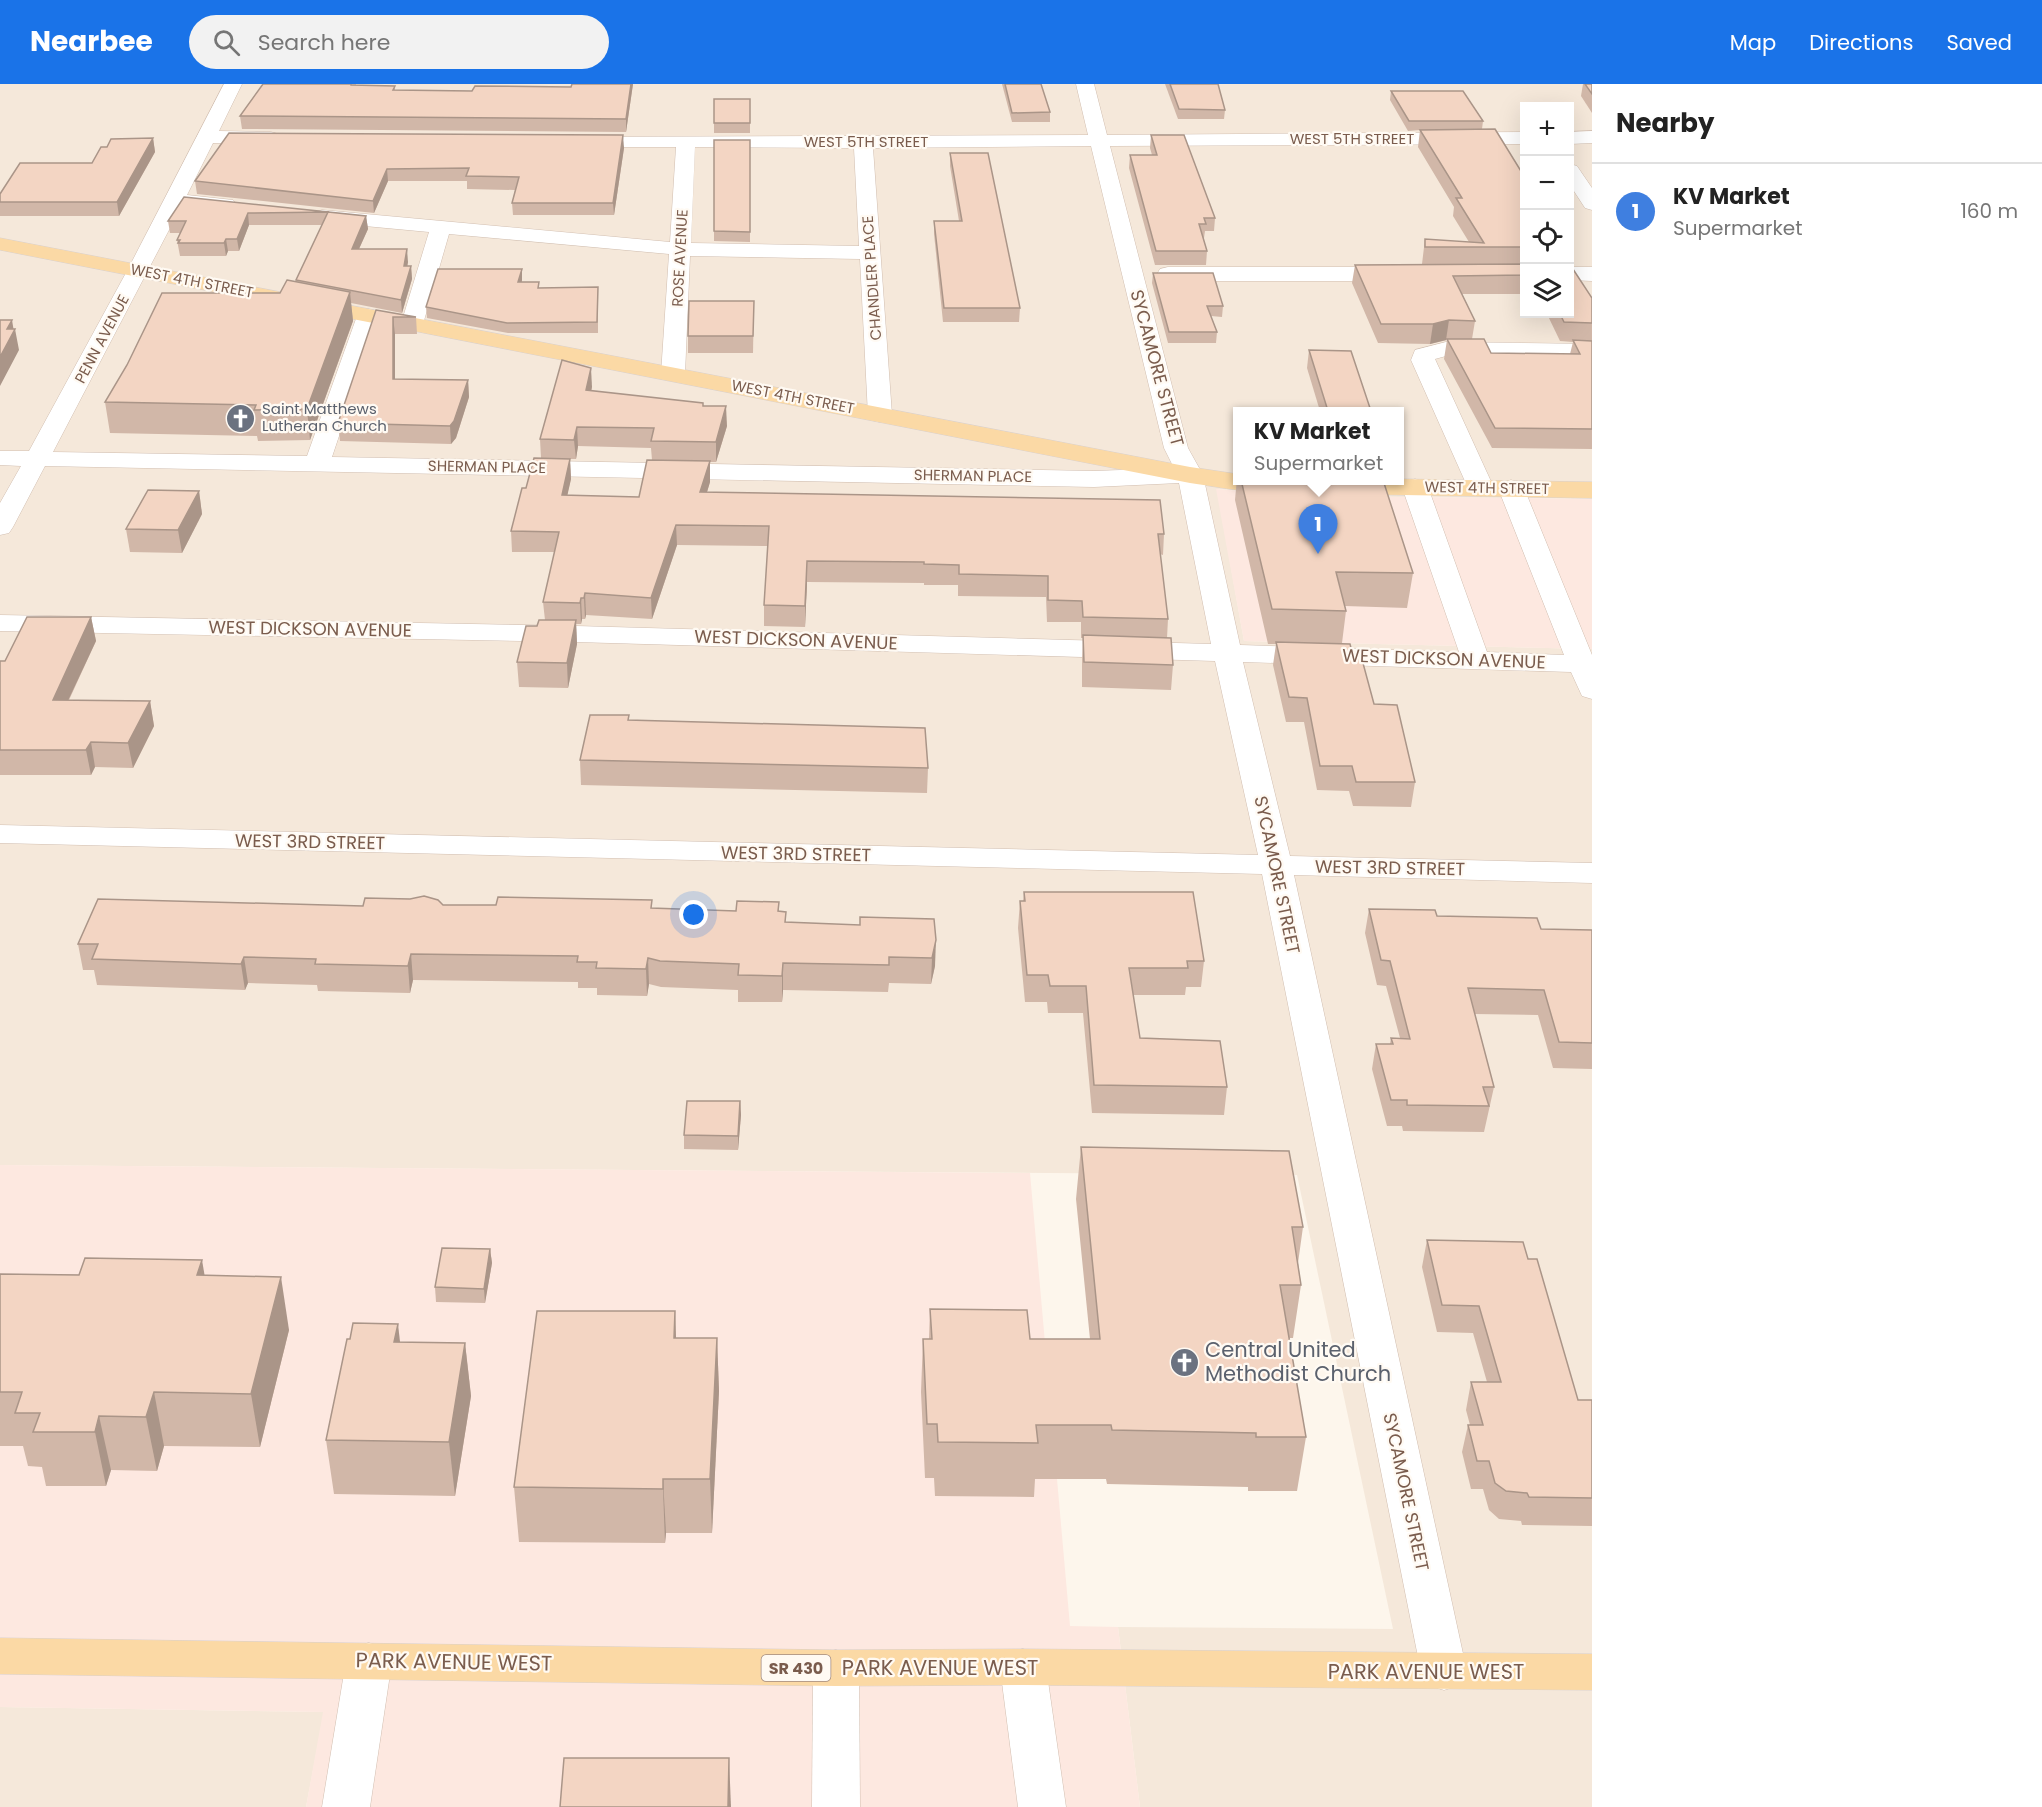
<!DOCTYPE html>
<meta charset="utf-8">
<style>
body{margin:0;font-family:Poppins,sans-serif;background:#f2f2f2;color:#222}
.controls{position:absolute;right:18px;top:18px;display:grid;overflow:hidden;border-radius:0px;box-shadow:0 6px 24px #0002}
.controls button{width:54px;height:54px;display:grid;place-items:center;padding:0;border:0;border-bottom:2px solid #e0e0e0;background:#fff;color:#222;font:30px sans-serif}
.you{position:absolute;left:694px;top:831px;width:21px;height:21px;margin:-15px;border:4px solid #fff;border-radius:50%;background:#1a73e8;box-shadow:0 0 0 9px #1a73e833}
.badge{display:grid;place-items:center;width:39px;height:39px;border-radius:50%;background:#1a73e8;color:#fff;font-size:20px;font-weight:700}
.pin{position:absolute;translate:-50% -50px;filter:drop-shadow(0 2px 3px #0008)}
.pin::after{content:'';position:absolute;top:32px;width:21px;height:18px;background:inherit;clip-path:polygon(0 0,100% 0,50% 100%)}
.popup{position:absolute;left:1233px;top:323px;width:171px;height:78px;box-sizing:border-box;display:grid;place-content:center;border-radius:0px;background:#fff;filter:drop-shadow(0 2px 4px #0005);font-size:20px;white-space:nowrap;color:#767676}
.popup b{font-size:22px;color:#222}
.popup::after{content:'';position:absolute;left:50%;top:100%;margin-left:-12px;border:12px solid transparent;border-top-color:#fff}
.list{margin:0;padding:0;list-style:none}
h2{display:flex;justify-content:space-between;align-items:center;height:78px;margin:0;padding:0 24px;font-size:26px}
h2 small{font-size:20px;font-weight:400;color:#767676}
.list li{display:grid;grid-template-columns:39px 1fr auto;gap:18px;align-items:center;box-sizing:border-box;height:96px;padding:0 24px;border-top:2px solid #e0e0e0}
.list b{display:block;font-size:22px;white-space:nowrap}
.list p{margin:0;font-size:20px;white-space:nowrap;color:#767676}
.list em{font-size:20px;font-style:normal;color:#767676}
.icon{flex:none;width:33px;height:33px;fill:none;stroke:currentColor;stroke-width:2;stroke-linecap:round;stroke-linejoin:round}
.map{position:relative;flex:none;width:1592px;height:1723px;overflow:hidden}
header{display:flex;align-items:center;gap:36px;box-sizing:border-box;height:84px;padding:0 30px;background:#1a73e8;color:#fff}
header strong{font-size:28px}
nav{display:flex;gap:33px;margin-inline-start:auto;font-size:21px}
.search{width:420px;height:54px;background:#f2f2f2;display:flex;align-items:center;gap:15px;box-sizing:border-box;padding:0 21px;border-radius:33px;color:#767676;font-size:22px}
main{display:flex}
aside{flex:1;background:#fff}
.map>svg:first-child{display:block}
</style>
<header>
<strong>Nearbee</strong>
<div class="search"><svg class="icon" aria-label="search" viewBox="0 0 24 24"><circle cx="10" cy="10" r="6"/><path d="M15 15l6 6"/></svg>Search here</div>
<nav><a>Map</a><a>Directions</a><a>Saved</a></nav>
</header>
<main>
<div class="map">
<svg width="1592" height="1723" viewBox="0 0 1592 1723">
<rect width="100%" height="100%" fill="#fdf6ec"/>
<g fill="#f5e8da" fill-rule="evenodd">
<path d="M0,0h1592v415l-284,-3 -91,-7 27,152 348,8v1158h-452l-22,-180 275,2 -96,-454 -1297,-10zM1524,22h46v208h-46zM1237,328h162v68h-162z"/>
<path d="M0,1623l324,5 -18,95h-306z"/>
</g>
<g fill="#fde8e0">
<path d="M1216,405l92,7 284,3v150l-348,-8z"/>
<path d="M0,1081l1030,8 40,453 48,1 22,180h-834l17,-95 -323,-5z"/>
</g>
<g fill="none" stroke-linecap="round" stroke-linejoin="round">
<defs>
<g id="minor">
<path d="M224,0h18l-23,47 52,1 7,2 3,4 -3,4 -7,2 -58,-1 -26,52 46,5 3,4 -3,4 -7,2 -45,-3 -128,245 254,4 50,-140 3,-5 8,-2 8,2 3,5 -47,141 762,14 80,-3 -10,-20 -73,-302 -218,2 19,267 -3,5 -9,2 -9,-2 -3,-5 -8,-156 -170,-3 -5,118 -4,5 -8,2 -8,-2 -4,-5 8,-120 -220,-20 -26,90 -3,5 -8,2 -8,-2 -3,-5 28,-92 -107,-10 -7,-2 -3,-4 3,-4 7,-2 348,32 6,-95h-98l-7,-2 -3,-4 3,-4 517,-2 -12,-51h18l13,51 417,-3v12l-414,2 78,302 15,27 37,170 219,7 -57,-165 4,-5 9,-3 9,3 4,5 59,165 77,3 -66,-167 4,-5 9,-3 9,3 4,5 68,167v44l-10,-3 -11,-24 -328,-10 47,194 302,7v20l-298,-8 173,797 -7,13 -16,5 -16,-5 -7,-13 -159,-798 -1262,-31v-18l1258,30 -43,-194 -639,-19 -576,-11v-16l576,11 635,18 -32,-161 -85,4 -1049,-21 -32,61 -4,6 -9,2v-32l21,-37 -21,-1v-14h29l98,-180zM695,63l159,1 5,98 -168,-3z"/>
<path d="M1592,47v12l-22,1v-12z"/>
<path d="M1570,80l7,2 15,22v22l-7,-2 -15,-23z"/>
<path d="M1168,183h230l8,2 3,5 -3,5 -8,2h-230l-8,-2 -3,-5 3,-5z"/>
<path d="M1570,183h22v14l-22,-1z"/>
<path d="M1446,258l146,2v14l-146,-2 -11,3 59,129 -4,5 -9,3 -9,-3 -4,-5 -57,-128 4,-10z"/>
<path d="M369,1559l16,5 7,13 -22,146h-48l24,-146 7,-13z"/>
<path d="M1023,1565l16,5 7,13 20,140h-48l-18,-140 7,-13z"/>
<path d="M836,1566l16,5 7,13 1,139h-48l1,-139 7,-13z"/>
</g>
<g id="major">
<path d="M0,154l1190,229 47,7v6h53l3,4 -4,5c-28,7 -70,-2 -99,-6l-1190,-233z"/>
<path d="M1399,395l193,3v16l-251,-4 -9,-3 -4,-5 5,-6z"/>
<path d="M0,1554l836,12 187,-1 569,5v36l-569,-5 -187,1 -836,-12z"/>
</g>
</defs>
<use href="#minor" stroke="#d1beb0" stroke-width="1"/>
<use href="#major" stroke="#dad1cd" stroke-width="1"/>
<use href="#minor" fill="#fff" fill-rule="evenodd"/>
<use href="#major" fill="#fbd9a5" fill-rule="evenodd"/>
</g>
<g fill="#d1b7a8" fill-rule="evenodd">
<path d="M263,0h93v1l39,1v4l77,1 161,-7 -7,48 -384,-3 -2,-13z"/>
<path d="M1002,0h39l9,28v10h-38z"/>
<path d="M1165,0h53l7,26 -1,9h-46z"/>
<path d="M1583,0h9v29l-11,-17z"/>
<path d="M1391,7l92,30 -1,8 42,47v118h-62l13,27 -3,18 19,14 79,1 3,-12 -13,-1 -13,-27h22l23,-16v151l-100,-1 -48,-89 3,-19 -17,4 -52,-1 -26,-60 3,-18 67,-1 3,-25 44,3 -16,-26 1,-9 -36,-60 2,-17 -12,1 -18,-31z"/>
<rect x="714" y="15" width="36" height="34"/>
<path d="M1151,51l64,83 -1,13h-9l-1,7h-1l4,13 -1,14h-51l-26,-97 1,-13h22l-2,-7z"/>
<path d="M153,54l2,14 -36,64h-119v-22l92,-31 15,-16z"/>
<path d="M714,56h36v102l-36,-1z"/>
<path d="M624,64l-10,67h-101l-1,-12 3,-13 -48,-1v-8h-79l-14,32 -177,-19 -2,-13z"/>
<path d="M950,69l70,155 -1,14h-76l-9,-88v-13h25l-9,-55z"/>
<path d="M184,113l182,19 2,13 -9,20 49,13 -1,4h4l1,13 -10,34 -51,-10 2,18 -43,119 -52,1 -1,-5 -147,-3 -5,-31 175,-109 16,-11v-2l26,-55h-73l-10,26h-11l-2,5h-46l-3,-16 3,-7h-10l-2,-12z"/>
<path d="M522,185v13h17v6l59,-1v46h-90l-81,-15 -1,-11z"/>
<path d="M1153,189l70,33 -1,11 -11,-1 6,16 -1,11h-48l-16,-60z"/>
<path d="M754,217l-1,52h-65v-17z"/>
<path d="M376,226l40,7 1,17h-22v45l73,1 1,17 -13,41 -5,6 -111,-3 -2,-18z"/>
<path d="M1309,266l62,61h-51l-13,-43z"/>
<path d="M592,303l-1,4 112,15 24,20 -11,36h-6v20l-3,10 457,42 -1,21 -3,-1 8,65 -1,19 6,27 -2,25 -89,-3v-28l1,-21h-2v-16h-34l-1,-25 -88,-1v-11h-34v-2l-117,-1 -2,45 -41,-1v-21l4,-59 -91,-1 -25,74 -66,-4 -1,4h-3l-1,5h-5l1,20 -9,44 -49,-1 -2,-25 20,-36 8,-6 -2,-18 12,-50h-43l-1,-21 15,-43 15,-30 -1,-19zM578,362l73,2 1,12 -13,37 -72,-2 4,-16 -1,-20h6z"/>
<path d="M1237,394v2h4l172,93 -6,35 -62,-2 1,5 -4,32 10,9 22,52 41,78 -4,25 -58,-1 -4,-15 -32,-1 -13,-68h-18l-13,-57 3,-21h-8l-33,-144z"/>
<path d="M199,407l3,23 -20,39 -52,-1 -4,-23z"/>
<path d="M91,533l5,24 -27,59 81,1 4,25 -21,42 -38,-1 -4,8h-91v-114h5z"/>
<path d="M629,636l299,48 -1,25 -346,-8 -1,-25z"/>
<path d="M1024,808l180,69 -3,26h-15l-1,8h-52l7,43 87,49 -3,28 -132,-2 -9,-100h-35l-1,-11h-22l-7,-74 2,-27h3z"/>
<path d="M779,818v9l7,11 74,3 74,-6 1,47 -4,18 -42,-1 -1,9 -105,-2 -1,12h-44v-12l-77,-3 -12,-3 -2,12 -50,-1v-7h-19v-6l-165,-2 -3,13 -92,-2 -1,-6 -69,-2 -3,7 -148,-5 -3,-15h-11l-5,-26 285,-38 80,-1 293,6z"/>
<path d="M1369,825l68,7 104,13 51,1v139l-39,-1 -15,-53 -63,-1 19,73 -10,45 -81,-1 -1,-5h-15l-15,-57 4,-25h14l1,-6h9l-14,-52 -9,-1 -12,-52z"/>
<path d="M740,1017l1,14 -3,35 -54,-1v-14z"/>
<path d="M1081,1063l222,80 -5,36 3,22 -8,53h-4l17,99 -9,54h-49v-4l-141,-3 -1,-5h-71l-1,18 -99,-1 -1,-18h-9l-4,-86 2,-53h6l1,-30 100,30h60l-14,-140z"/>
<path d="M1427,1156l101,19 50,141h14v126l-70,-1 -1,-4 -22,-2 -10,-9 -6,-21h-12l-9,-37 6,-27h2l-4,-15 5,-28h16l-14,-49 -36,-1 -15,-65z"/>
<path d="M490,1165l2,14 -7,40 -49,-1 -1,-15z"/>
<path d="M0,1190l204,2 85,54 -29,117 -96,-1 -7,25 -46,-1 -5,16h-60l-4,-19 -14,-1 -5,-20h-23z"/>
<path d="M675,1227l1,27h41l2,53 -7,142h-46l-1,10 -146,-1 -5,-55z"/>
<path d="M350,1255l50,3 65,1 6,53 -16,100 -121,-2 -8,-54z"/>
</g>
<g fill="#aa9588">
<path d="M631,0h2l-7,48v-13z"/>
<path d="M623,51l1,13 -10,67 -1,-12z"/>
<path d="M153,54l2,14 -36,64 -2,-14z"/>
<path d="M387,85l1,12 -14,32 -1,-12z"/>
<path d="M248,129l1,12 -10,26 -2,-12z"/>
<path d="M366,132l2,13 -15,33 -1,-13z"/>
<path d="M226,155l2,12 -2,5 -2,-13z"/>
<path d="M407,165l1,13 -3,17 -1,-13z"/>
<path d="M411,182l1,13 -10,34 -1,-13z"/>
<path d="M522,185v11l-3,12 -1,-10z"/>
<path d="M350,208l3,29 -43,119 -3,-31z"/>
<path d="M393,233l2,17v62l-2,-17z"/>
<path d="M12,236l2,12 1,-3 4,21 -19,36v-29l7,-28z"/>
<path d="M1449,236l-3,20 -16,4 3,-20z"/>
<path d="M591,284l1,19 -5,22 -1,-19z"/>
<path d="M468,296l1,17 -13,41 -5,6 -1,-18z"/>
<path d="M726,322l1,20 -11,36v-20z"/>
<path d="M577,343l1,19 -2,13 -2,-19z"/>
<path d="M570,375l1,20 -8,36 -1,-20z"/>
<path d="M710,377v21l-9,30 -1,-20z"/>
<path d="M199,407l3,23 -20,39 -4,-23z"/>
<path d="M676,441l1,20 -25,74 -1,-21z"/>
<path d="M807,477v21l-2,45v-21z"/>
<path d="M585,509l1,22 -1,4 -1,-21z"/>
<path d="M581,514l1,21 -1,5 -1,-21z"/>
<path d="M91,533l5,24 -39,83 -4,-24z"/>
<path d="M576,536l1,24 -9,44 -1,-25z"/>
<path d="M150,617l4,25 -21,42 -5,-25z"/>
<path d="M91,658l4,25 -4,8 -5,-25z"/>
<path d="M936,856l-1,26 -4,18 1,-26z"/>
<path d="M411,870l2,26 -3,13 -2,-27z"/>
<path d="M244,873l4,26 -3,7 -4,-26z"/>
<path d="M648,874l1,26 -2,12 -1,-27z"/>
<path d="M783,879v27l-1,12v-26z"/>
<path d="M740,1017l1,14 -3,35v-14z"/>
<path d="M490,1165l2,14 -7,40 -1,-14z"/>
<path d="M202,1176l9,53 -14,-38z"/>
<path d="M281,1193l8,53 -29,117 -9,-53z"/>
<path d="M675,1227l2,53 -3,-26z"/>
<path d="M398,1240l6,53 -10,-35z"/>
<path d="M717,1254l2,53 -7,142 -2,-54z"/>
<path d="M465,1259l6,53 -16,100 -6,-54z"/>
<path d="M154,1308l10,54 -7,25 -11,-54z"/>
<path d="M99,1332l12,54 -5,16 -11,-54z"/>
<path d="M663,1395l3,54 -1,10 -2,-54z"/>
<path d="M729,1674l2,49h-3z"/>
</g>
<g fill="#f3d5c3" stroke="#aa9588" stroke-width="1.5">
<path d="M263,0h88v1l44,1 -2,4 79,1 3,-5 96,1 1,-3h59l-5,35 -386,-3z"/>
<path d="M1005,0h36l9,28 -38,1z"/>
<path d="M1170,0h48l7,26 -46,-1z"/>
<path d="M1585,0h7v10z"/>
<path d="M1391,7h72l20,30h-74z"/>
<rect x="714" y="15" width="36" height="24"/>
<path d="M1495,45l29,47v71h-99v-8l59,4 -28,-45h6l-42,-68z"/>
<path d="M229,49l394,2 -10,68h-101l7,-26 -53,-1 3,-8 -82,1 -14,32 -178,-20z"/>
<path d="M1151,51h33l31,83h-11l2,6h-7l8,27h-51l-26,-96h27z"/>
<path d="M153,54l-36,64h-117v-8l20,-31h72l9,-16h6l4,-8z"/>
<path d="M714,56h36v92l-36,-1z"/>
<path d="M950,69h38l32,155h-76l-10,-87h28z"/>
<path d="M184,113l182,19 -14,33h55l-3,17h7l-10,34 -105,-20 32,-68 -80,1 -11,26h-11l-2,4h-46l2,-3h-3l9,-19h-18z"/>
<path d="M1569,179l23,35v25l-28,-1 -4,-8h9z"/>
<path d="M1524,180v11l-71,1 22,45 -26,-1 -16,4h-52l-26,-59z"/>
<path d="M438,185h84l-4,13h21l-1,6 60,-1 -1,35 -90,1 -81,-16z"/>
<path d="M1153,189h60l10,33h-16l10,26h-48z"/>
<path d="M287,196l63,12 -43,117 -53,1 2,-5 -151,-3 22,-37 35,-72h118z"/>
<path d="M689,217h65l-1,35h-65z"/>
<path d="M376,226l40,7h-23v62l75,1 -14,41 -4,5 -112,-3z"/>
<path d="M0,236h12l-5,9h8l-15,28z"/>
<path d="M1447,255h37l7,14 89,1 -7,-14 19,1v88l-97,-1z"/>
<path d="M1309,266l42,1 20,60h-43z"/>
<path d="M562,276l29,8 -5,22 117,13v3h23l-10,36 -65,-1 3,-13 -77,-1 -3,13 -34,-1z"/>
<path d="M534,374l36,1 -8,36 77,2 8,-37 63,1 -10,31 460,8 4,34h-6l10,85 -85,-2 -1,-16 -34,-1v-24l-89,-2v-9l-35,-1v-2l-117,-1 -2,45 -41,-1 5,-79 -93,-1 -25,73 -66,-5 -1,5h-3l-1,5 -37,-1 16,-70 -48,-1 11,-43h4z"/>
<path d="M1241,396h142l30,93 -77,-1 10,39 -74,-2z"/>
<path d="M148,406l51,1 -21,39 -52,-1z"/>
<path d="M27,533h64l-38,83 97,1 -22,42 -37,-1 -5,8h-86v-89h5z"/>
<path d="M539,536h37l-9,43 -50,-1 9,-36h11z"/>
<path d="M1083,551l88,3 2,27 -89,-3z"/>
<path d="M1276,558l74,2 2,8h8l14,52 23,1 18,77h-59l-4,-16h-32l-13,-68 -18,-1z"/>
<path d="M590,631h39l-1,5 297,8 3,40 -348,-8z"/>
<path d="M1024,808h169l11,69h-17l1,7h-59l11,70 80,3 7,46 -133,-2 -8,-99h-36l-2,-11h-21l-7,-74h5z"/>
<path d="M424,812l14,4 5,5h53l2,-8 154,3 -1,8 85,3 1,-10 42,1 -1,9 8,1 -1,10 75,3v-8l74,2 2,21 -4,18 -43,-1v8l-106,-2 -1,13 -44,-1 1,-11 -79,-3 -12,-3 -2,11 -50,-1 1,-6h-20l1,-6 -167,-2 -3,12 -93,-2 1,-5 -72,-2 -3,7 -149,-5 6,-15h-20l20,-45 265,7 2,-8 45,1z"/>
<path d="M1369,825l66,1 2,6 100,2 4,11 51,1v113l-33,-1 -15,-52 -76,-2 26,99h-11l6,19 -82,-1v-5h-16l-15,-56h17l-2,-6 19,1 -20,-78 -9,-1z"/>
<path d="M687,1017h53l-2,35 -54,-1z"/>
<path d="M1081,1063l208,4 14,76h-11l9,58h-21l26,152h-50v-4l-144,-3 -1,-5h-75l2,18 -100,-1 -1,-18h-10l-4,-85h9l-2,-30 97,1 3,29h70z"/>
<path d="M1427,1156l96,2 5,17h9l41,141h14v98l-63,-1 -2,-4 -21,-2 -11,-8 -6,-22h-12l-9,-36h15l-12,-43h30l-22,-76 -37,-1z"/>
<path d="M442,1164l48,1 -6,40 -49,-2z"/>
<path d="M85,1174l117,2 -5,15 84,2 -30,117 -97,-2 -8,25 -47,-1 -4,16h-62l7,-19h-25l7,-21h-22v-118l79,1z"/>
<path d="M537,1227h138l-1,27h43l-7,141h-47v10l-149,-2z"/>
<path d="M353,1239l45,1 -4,18 71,1 -16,99 -123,-2 21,-101h3z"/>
<path d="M564,1674h165l-1,49h-168z"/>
</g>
<defs>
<symbol id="church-disc" viewBox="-11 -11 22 22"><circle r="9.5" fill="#6b7280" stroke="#fffaf3"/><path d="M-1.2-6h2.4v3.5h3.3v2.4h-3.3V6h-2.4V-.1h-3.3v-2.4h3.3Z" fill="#fff"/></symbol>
</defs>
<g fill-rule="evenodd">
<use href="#church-disc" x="224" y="318" width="33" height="33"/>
<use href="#church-disc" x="1168" y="1262" width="33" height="33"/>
</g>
<g text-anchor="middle" stroke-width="4.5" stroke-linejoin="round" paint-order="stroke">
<g font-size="15" fill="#7a5c4d" stroke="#fffaf3">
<text x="1352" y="60">WEST 5TH STREET</text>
<text x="866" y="63">WEST 5TH STREET</text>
<text transform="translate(680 174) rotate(-87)" y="5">ROSE AVENUE</text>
<text transform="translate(872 194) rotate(-94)" y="5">CHANDLER PLACE</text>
<text transform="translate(192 197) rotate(11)" y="5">WEST 4TH STREET</text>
<text transform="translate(102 255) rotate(-62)" y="5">PENN AVENUE</text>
<text transform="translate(793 313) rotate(11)" y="5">WEST 4TH STREET</text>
<text transform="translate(487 383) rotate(1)" y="5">SHERMAN PLACE</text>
<text transform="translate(973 392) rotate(1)" y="5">SHERMAN PLACE</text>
<text transform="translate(1487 404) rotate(1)" y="5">WEST 4TH STREET</text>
</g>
<g font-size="15" fill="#5b616d" stroke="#fffaf3" text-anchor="start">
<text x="262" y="330">Saint Matthews<tspan x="262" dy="17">Lutheran Church</tspan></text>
</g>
<rect fill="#fffaf3" stroke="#a28b7f" stroke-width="1.5" x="761.5" y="1571" width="69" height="26" rx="4.5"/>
<g font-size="16" font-weight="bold" fill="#7a5c4d">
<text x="796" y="1590">SR 430</text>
</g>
<g font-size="18" fill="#7a5c4d" stroke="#fffaf3">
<text transform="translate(1157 284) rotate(75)" y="6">SYCAMORE STREET</text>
<text transform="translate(310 545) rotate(1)" y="6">WEST DICKSON AVENUE</text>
<text transform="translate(796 556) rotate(2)" y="6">WEST DICKSON AVENUE</text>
<text transform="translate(1444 575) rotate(2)" y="6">WEST DICKSON AVENUE</text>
<text transform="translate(310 758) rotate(1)" y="6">WEST 3RD STREET</text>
<text transform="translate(796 770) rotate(1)" y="6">WEST 3RD STREET</text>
<text transform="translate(1390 784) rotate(1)" y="6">WEST 3RD STREET</text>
<text transform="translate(1277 791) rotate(78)" y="6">SYCAMORE STREET</text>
<text transform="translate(1406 1408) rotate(78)" y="6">SYCAMORE STREET</text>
</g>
<g font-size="21" fill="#5b616d" stroke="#fffaf3" text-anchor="start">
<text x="1205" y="1273">Central United<tspan x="1205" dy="24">Methodist Church</tspan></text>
</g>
<g font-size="21" fill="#7a5c4d" stroke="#fffaf3">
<text transform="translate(454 1578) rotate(1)" y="7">PARK AVENUE WEST</text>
<text x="940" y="1591">PARK AVENUE WEST</text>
<text x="1426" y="1595">PARK AVENUE WEST</text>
</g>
</g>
</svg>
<div class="controls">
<button>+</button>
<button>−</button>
<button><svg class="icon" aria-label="locate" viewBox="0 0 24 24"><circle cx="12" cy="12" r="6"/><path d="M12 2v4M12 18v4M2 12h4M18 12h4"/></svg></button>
<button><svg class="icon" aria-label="layers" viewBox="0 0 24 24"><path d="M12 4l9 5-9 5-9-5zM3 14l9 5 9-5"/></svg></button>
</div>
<div class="you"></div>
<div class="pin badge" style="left:1318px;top:470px;background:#3f7fe0">1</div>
<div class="popup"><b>KV Market</b>Supermarket</div>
</div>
<aside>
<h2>Nearby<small></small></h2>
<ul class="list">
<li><span class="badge" style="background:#3f7fe0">1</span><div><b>KV Market</b><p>Supermarket</p></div><em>160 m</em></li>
</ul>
</aside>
</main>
